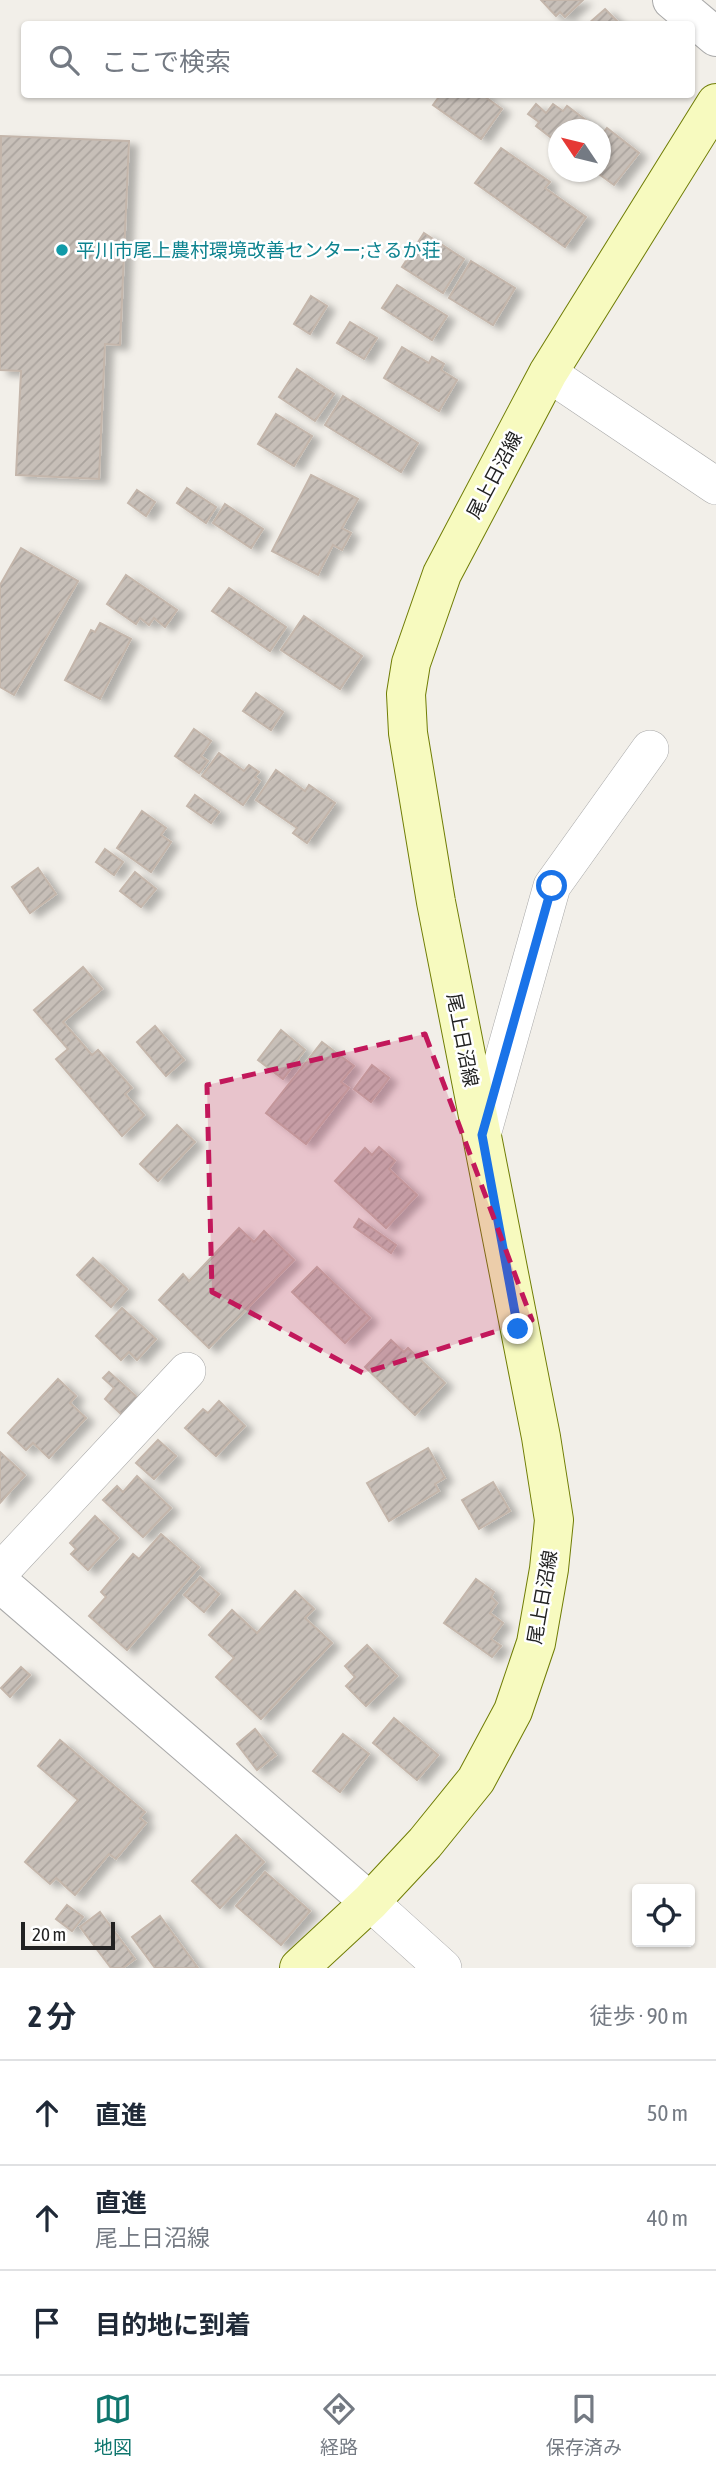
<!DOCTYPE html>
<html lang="ja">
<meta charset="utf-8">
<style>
body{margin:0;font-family:"Asap Condensed","Noto Sans JP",sans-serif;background:#f2f2f3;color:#1f2937}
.controls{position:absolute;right:21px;bottom:21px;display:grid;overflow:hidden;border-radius:7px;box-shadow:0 2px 5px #0004}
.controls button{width:63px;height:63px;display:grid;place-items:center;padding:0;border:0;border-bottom:2px solid #e0e1e3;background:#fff;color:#1f2937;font:35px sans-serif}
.compass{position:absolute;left:548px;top:119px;width:63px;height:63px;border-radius:50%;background:#fff;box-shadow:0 2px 5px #0004;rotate:305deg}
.scale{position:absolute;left:21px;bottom:18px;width:94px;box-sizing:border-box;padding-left:7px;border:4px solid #222;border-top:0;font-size:19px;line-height:24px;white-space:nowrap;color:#222;-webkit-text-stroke:5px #fff;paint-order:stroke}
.stop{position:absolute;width:21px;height:21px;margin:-16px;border:5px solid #1a73e8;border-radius:50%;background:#fff}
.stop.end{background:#1a73e8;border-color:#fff;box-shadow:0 2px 7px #0008}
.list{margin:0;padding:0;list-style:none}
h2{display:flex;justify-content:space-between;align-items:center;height:91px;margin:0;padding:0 28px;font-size:30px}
h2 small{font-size:23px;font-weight:400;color:#747a83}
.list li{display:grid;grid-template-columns:46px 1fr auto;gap:21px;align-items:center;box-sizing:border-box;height:105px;padding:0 28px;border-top:2px solid #e0e1e3}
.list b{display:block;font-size:26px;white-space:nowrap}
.list p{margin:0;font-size:23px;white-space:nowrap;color:#747a83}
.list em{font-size:23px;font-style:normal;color:#747a83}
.icon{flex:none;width:38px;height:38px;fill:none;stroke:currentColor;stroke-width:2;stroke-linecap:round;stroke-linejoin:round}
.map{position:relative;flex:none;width:716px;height:1968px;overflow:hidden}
.search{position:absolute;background:#fff;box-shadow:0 2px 5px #0004;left:21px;right:21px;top:21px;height:77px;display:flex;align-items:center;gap:18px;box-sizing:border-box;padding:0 24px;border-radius:7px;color:#747a83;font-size:26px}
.sheet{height:406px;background:#fff}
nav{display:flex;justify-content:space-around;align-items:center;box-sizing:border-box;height:98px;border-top:2px solid #e0e1e3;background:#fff;font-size:19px;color:#747a83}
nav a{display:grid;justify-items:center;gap:4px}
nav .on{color:#0f766e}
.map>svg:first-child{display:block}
</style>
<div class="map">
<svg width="716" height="1968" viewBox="0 0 716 1968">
<defs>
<pattern id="building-hatch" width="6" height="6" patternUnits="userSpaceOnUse" patternTransform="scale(1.75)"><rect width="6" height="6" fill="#c7bfb8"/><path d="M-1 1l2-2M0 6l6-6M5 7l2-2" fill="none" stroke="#aba49e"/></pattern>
<filter id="shadow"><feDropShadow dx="8" dy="4.5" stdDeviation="3.5" flood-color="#0004"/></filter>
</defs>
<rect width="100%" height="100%" fill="#f2efe9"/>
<g fill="url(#building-hatch)" stroke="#c4b6ab" stroke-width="2" filter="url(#shadow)">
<path d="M541,0h42l-18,17 -5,-5 -4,4z"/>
<path d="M605,9l15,15h-32z"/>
<path d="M441,94h40l21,15 -21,30 -48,-34z"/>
<path d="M536,104l10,9 7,-9 10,7 4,-5 32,24h-41v13l-22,-17 3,-4 -11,-8z"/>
<path d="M607,128l32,25 -25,32 -18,-13h4v-41l3,2z"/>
<path d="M1,136l128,5 -9,204 -15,-1 -6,135 -83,-4 5,-104 -21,-1z"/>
<path d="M501,148l49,34 -5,6 41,29 -21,30 -90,-64z"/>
<path d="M424,233l40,26 -21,34 -41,-26z"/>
<path d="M471,261l44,27 -22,37 -44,-27z"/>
<path d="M397,285l50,31 -15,24 -50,-32z"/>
<path d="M311,296l16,10 -17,28 -16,-10z"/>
<path d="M350,322l27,16 -13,21 -27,-16z"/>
<path d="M402,347l27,16 3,-6 12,7 -3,6 16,10 -18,31 -55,-33z"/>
<path d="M297,369l37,25 -19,27 -36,-24z"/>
<path d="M343,396l75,47 -17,29 -76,-47z"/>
<path d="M276,414l36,22 -18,30 -36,-22z"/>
<path d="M311,475l47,24 -16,29 9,5 -9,17 -9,-5 -15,30 -46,-24z"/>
<path d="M187,488l29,19 -10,16 -29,-20z"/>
<path d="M137,490l18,12 -9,14 -18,-13z"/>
<path d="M225,504l38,25 -12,19 -38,-25z"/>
<path d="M21,548l57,33 -64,114 -14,-8v-102z"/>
<path d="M126,575l51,35 -12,17 -11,-9 -5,7 -9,-7 -4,6 -29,-20z"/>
<path d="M229,588l57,39 -16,24 -58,-40z"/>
<path d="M304,616l58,40 -22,33 -59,-39z"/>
<path d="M100,623l31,16 -31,60 -35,-19 26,-50 4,2z"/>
<path d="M256,693l27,19 -12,18 -28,-19z"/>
<path d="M194,729l17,12 -10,15 7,5 -9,12 -24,-17z"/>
<path d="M219,753l25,18 5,-6 10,7 -4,5 5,4 -17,24 -41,-29z"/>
<path d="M276,770l29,21 4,-6 26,18 -28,40 -14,-10 4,-5 -41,-28z"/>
<path d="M195,795l24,17 -8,11 -24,-17z"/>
<path d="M142,811l24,17 -5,7 10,7 -20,30 -34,-24z"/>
<path d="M105,849l18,13 -9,13 -18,-13z"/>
<path d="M38,868l18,26 -26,19 -18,-26z"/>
<path d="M135,872l21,17 -15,18 -21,-16z"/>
<path d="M83,967l19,22 -39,33 29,33 6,-5 34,38 -7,6 19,21 -22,21 -66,-77 12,-10 -34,-39z"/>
<path d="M155,1026l29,34 -18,16 -29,-34z"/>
<path d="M281,1030l24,20 -22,29 -25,-19z"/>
<path d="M322,1042l32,24 -13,16 8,6 -43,56 -40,-31z"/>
<path d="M372,1065l17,13 -18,24 -17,-13z"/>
<path d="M177,1125l18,17 -37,39 -18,-17z"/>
<path d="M379,1147l16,14 -6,8 28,26 -31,33 -51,-47 30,-33 7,7z"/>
<path d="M359,1219l37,26 -5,8 -37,-26z"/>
<path d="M239,1228l15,14 10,-11 30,29 -85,88 -50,-48 24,-26 6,7z"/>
<path d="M93,1258l34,31 -16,18 -34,-32z"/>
<path d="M317,1267l53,51 -25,25 -53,-51z"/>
<path d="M122,1308l34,31 -19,21 -8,-8 -8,8 -25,-24z"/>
<path d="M391,1340l13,12 4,-4 37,35 -30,32 -50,-48z"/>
<path d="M109,1372l29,26 -16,17 -17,-16 9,-11 -11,-10z"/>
<path d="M58,1379l18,17 -6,7 16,15 -37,40 -16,-15 -7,7 -18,-17z"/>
<path d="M219,1401l26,25 -29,30 -31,-28 18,-19 5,4z"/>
<path d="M158,1440l18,16 -22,23 -18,-16z"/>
<path d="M428,1448l17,30 -10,6 4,7 -50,30 -22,-38z"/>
<path d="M0,1452l25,23 -25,28z"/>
<path d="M137,1476l34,32 -28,29 -40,-37 14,-14 6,6z"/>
<path d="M493,1482l17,29 -31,18 -17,-29z"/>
<path d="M95,1516l23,22 -30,32 -17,-16 5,-5 -6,-6z"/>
<path d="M161,1534l38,33 -72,83 -38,-34 17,-19 -5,-5 32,-38 6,5z"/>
<path d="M200,1577l19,17 -15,18 -20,-17z"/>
<path d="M476,1579l18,13 -3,5 6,6 -7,10 13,10 -12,16 10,7 -9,11 -48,-34z"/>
<path d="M295,1591l19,18 -9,9 27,25 -71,76 -45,-42 18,-19 -25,-23 23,-25 25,23z"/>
<path d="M367,1645l30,31 -31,30 -20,-20 9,-9 -10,-11z"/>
<path d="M21,1667l9,8 -20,22 -9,-9z"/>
<path d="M394,1718l44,37 -21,25 -44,-37z"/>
<path d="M255,1729l21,26 -19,15 -20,-26z"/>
<path d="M343,1734l26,20 -29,38 -27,-21z"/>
<path d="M60,1740l85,72 -5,6 6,5 -30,36 -7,-5 -34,41 -19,-17 -6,6 -25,-22 53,-62 -40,-34z"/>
<path d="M236,1835l28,27 -44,46 -28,-27z"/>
<path d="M265,1872l45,39 -29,34 -45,-39z"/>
<path d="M67,1905l16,12 -11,14 -16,-12z"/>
<path d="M100,1912l35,47 -12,9h-12l-31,-41z"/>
<path d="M160,1916l38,52h-43l-23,-31z"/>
</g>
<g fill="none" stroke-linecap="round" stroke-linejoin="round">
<defs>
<g id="minor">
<path d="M548,373l168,113"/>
<path d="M482,1135l70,-249 98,-137"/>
<path d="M0,1572l187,-201"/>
<path d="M370,1902l73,66"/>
</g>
<g id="tertiary">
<path d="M672,0l44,37"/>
<path d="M0,1583l370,319"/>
</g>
<path id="secondary" d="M299,1968l71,-66 55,-59 51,-63 37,-69 23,-68 13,-74 5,-49 -13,-83 -105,-535 -28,-169 -2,-39 5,-31 31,-89 106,-201 168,-270"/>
</defs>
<use href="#minor" stroke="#a9a9a9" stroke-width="38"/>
<use href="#tertiary" stroke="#a9a9a9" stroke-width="40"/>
<use href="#secondary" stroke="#707d05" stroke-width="40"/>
<use href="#minor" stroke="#fff" stroke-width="37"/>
<use href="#tertiary" stroke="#fff" stroke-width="38"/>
<use href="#secondary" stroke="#f7fabf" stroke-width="38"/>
</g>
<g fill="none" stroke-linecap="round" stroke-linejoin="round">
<path stroke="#1a73e8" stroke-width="9" d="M518,1329l-36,-194 70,-249"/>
</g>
<path fill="#c2185b" fill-opacity="0.2" stroke="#c2185b" stroke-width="5" stroke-dasharray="14 9" stroke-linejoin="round" d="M425,1034l107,286 -169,53 -151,-81 -5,-207z"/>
<circle fill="#0f9aa8" stroke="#fff" stroke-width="2.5" cx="62" cy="250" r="7"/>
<g text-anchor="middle" stroke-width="5" stroke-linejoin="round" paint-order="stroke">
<g font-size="19" fill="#0d838f" stroke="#fff" text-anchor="start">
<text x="76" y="257">平川市尾上農村環境改善センター;さるか荘</text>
</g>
<g font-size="19" fill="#222" stroke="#fff">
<text transform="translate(494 475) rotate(-62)" y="7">尾上日沼線</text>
<text transform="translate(463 1040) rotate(79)" y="7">尾上日沼線</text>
<text transform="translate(542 1597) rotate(-80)" y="7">尾上日沼線</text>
</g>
</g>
</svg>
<div class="controls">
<button><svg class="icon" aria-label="locate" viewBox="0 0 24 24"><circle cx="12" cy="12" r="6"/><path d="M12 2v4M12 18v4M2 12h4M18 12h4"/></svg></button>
</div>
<svg class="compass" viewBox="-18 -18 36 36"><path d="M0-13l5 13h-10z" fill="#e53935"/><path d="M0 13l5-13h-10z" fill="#747a83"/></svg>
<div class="scale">20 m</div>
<div class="stop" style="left:552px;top:886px"></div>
<div class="stop end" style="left:518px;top:1329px"></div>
<div class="search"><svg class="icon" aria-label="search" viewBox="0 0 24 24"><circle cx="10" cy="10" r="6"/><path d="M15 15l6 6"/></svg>ここで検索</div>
</div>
<section class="sheet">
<h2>2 分<small>徒歩 · 90 m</small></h2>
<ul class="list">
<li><svg class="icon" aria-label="ahead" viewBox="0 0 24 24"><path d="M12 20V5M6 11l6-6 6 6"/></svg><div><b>直進</b></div><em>50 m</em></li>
<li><svg class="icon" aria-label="ahead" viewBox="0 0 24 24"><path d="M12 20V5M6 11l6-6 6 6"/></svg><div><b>直進</b><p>尾上日沼線</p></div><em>40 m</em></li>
<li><svg class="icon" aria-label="arrive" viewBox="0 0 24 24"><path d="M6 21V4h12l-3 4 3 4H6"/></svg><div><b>目的地に到着</b></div></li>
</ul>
</section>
<nav>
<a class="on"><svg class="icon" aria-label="map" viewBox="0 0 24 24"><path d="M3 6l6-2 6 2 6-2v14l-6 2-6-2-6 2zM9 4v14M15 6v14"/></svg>地図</a>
<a><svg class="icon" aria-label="directions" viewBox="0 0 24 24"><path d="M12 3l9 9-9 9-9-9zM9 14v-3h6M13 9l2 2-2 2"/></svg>経路</a>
<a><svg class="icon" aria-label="saved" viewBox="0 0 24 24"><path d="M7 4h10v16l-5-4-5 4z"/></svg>保存済み</a>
</nav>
